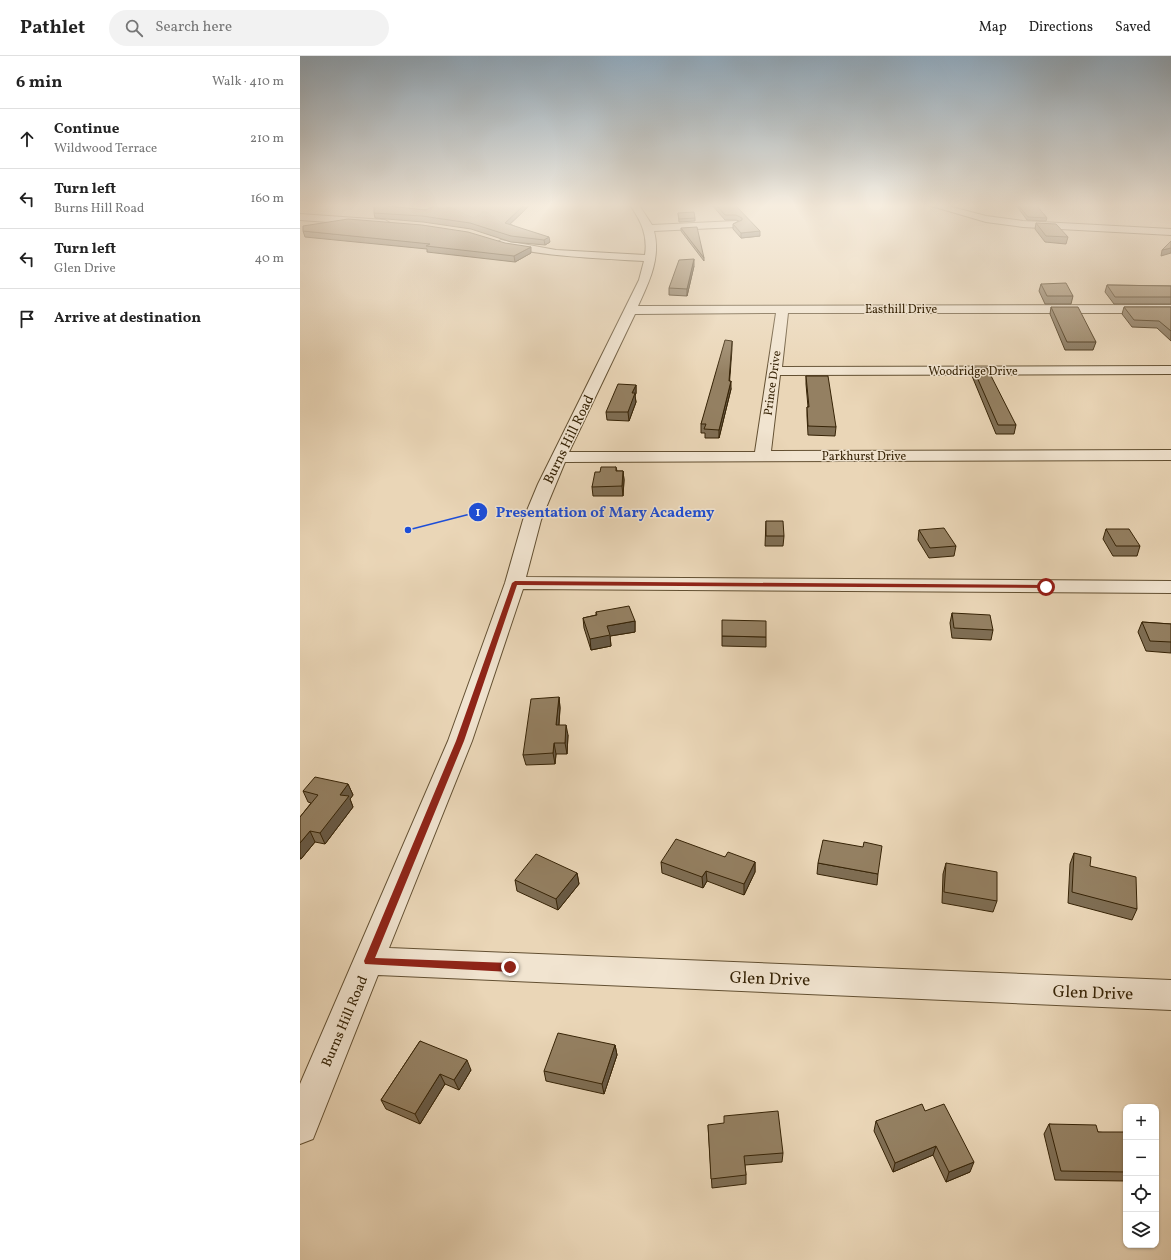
<!DOCTYPE html>
<meta charset="utf-8">
<style>
body{margin:0;font-family:Vollkorn,serif;background:#f2f2f2;color:#222}
.controls{position:absolute;right:12px;bottom:12px;display:grid;overflow:hidden;border-radius:8px;box-shadow:0 1px 3px #0004}
.controls button{width:36px;height:36px;display:grid;place-items:center;padding:0;border:0;border-bottom:1px solid #e0e0e0;background:#fff;color:#222;font:20px sans-serif}
.stop{position:absolute;width:12px;height:12px;margin:-9px;border:3px solid #8f2418;border-radius:50%;background:#fff}
.stop.end{background:#8f2418;border-color:#fff;box-shadow:0 1px 4px #0008}
.list{margin:0;padding:0;list-style:none}
h2{display:flex;justify-content:space-between;align-items:center;height:52px;margin:0;padding:0 16px;font-size:17px}
h2 small{font-size:13px;font-weight:400;color:#767676}
.list li{display:grid;grid-template-columns:26px 1fr auto;gap:12px;align-items:center;box-sizing:border-box;height:60px;padding:0 16px;border-top:1px solid #e0e0e0}
.list b{display:block;font-size:15px;white-space:nowrap}
.list p{margin:0;font-size:13px;white-space:nowrap;color:#767676}
.list em{font-size:13px;font-style:normal;color:#767676}
.icon{flex:none;width:22px;height:22px;fill:none;stroke:currentColor;stroke-width:2;stroke-linecap:round;stroke-linejoin:round}
.map{position:relative;flex:none;width:871px;height:1204px;overflow:hidden}
header{display:flex;align-items:center;gap:24px;box-sizing:border-box;height:56px;padding:0 20px;background:#fff;border-bottom:1px solid #e0e0e0}
header strong{font-size:19px}
nav{display:flex;gap:22px;margin-inline-start:auto;font-size:14px}
.search{width:280px;height:36px;background:#f2f2f2;display:flex;align-items:center;gap:10px;box-sizing:border-box;padding:0 14px;border-radius:22px;color:#767676;font-size:15px}
main{display:flex}
aside{flex:1;background:#fff}
.map>svg:first-child{display:block}
</style>
<header>
<strong>Pathlet</strong>
<div class="search"><svg class="icon" aria-label="search" viewBox="0 0 24 24"><circle cx="10" cy="10" r="6"/><path d="M15 15l6 6"/></svg>Search here</div>
<nav><a>Map</a><a>Directions</a><a>Saved</a></nav>
</header>
<main>
<aside>
<h2>6 min<small>Walk · 410 m</small></h2>
<ul class="list">
<li><svg class="icon" aria-label="ahead" viewBox="0 0 24 24"><path d="M12 20V5M6 11l6-6 6 6"/></svg><div><b>Continue</b><p>Wildwood Terrace</p></div><em>210 m</em></li>
<li><svg class="icon" aria-label="left" viewBox="0 0 24 24"><path d="M17 20v-9H6M10 6l-5 5 5 5"/></svg><div><b>Turn left</b><p>Burns Hill Road</p></div><em>160 m</em></li>
<li><svg class="icon" aria-label="left" viewBox="0 0 24 24"><path d="M17 20v-9H6M10 6l-5 5 5 5"/></svg><div><b>Turn left</b><p>Glen Drive</p></div><em>40 m</em></li>
<li><svg class="icon" aria-label="arrive" viewBox="0 0 24 24"><path d="M6 21V4h12l-3 4 3 4H6"/></svg><div><b>Arrive at destination</b></div></li>
</ul>
</aside>
<div class="map">
<svg width="871" height="1204" viewBox="0 0 871 1204">
<rect width="100%" height="100%" fill="#ead6b7"/>
<filter id="stains"><feTurbulence type="fractalNoise" baseFrequency=".005" numOctaves="4"/><feColorMatrix values="0 0 0 0 .2 0 0 0 0 .09 0 0 0 0 .02 0 0 0 .5 -.17"/></filter>
<radialGradient id="worn" r=".72"><stop offset=".6" stop-color="#630" stop-opacity="0"/><stop offset="1" stop-color="#630" stop-opacity=".3"/></radialGradient>
<g fill="none" stroke-linecap="round" stroke-linejoin="round">
<defs>
<g id="minor">
<path d="M330,149h9l13,20 84,-4 5,3 -5,3 -82,4c7,27 -5,51 -16,75l533,-1v8h-383l-6,54 389,-1v8l-391,1 -9,76 400,-1v10l-606,2 -24,58 -15,57 645,4v12l-648,-4 -51,152 -83,207 782,32v30l-793,-35 -65,164 -13,5v-60l148,-343 57,-158 18,-63 15,-36 101,-204 5,-19c-49,-3 -98,-4 -147,-16l-1,-2 5,-3 55,10 89,5c3,-20 -4,-34 -15,-50zM476,257l-21,139h-186l66,-138z"/>
<path d="M628,149h16l42,11 37,5 148,8v6l-148,-8 -37,-5z"/>
<path d="M0,158l85,6 5,3 -5,3 -85,-6z"/>
</g>
</defs>
<use href="#minor" stroke="#635032" stroke-width="2"/>
<use href="#minor" fill="#f1e4d0" fill-rule="evenodd"/>
</g>
<g fill="#7f6e54" stroke="#362306">
<path d="M412,149h23l25,31 -19,2 -8,-9v-5l6,-3 -3,-1h-11z"/>
<path d="M716,149h20l11,13 -1,3 -19,-1z"/>
<path d="M228,151l-18,17 40,18 -5,3 -34,-3 -40,-13 -48,-7 -48,-4 -1,-5 52,-3z"/>
<path d="M378,157l17,5v3l-16,1z"/>
<path d="M736,167l32,14 -2,7 -21,-2 -10,-13z"/>
<path d="M381,172l23,30v3l-23,-30z"/>
<path d="M3,175l228,22 -16,9 -88,-10v-3l-122,-12z"/>
<path d="M394,210l-7,30 -18,-1v-7z"/>
<path d="M741,228l32,12 -2,8h-26l-6,-13z"/>
<path d="M807,229l64,1v18h-57l-9,-12z"/>
<path d="M751,251l45,35 -3,8h-28l-15,-36z"/>
<path d="M824,251h47v34l-14,-13 -25,-1 -10,-13z"/>
<path d="M432,285l-3,40 2,8 -12,49h-14v-5h-4v-9z"/>
<path d="M673,312l43,57 -2,9h-18l-24,-58z"/>
<path d="M506,320l30,51 -1,9 -27,-1 -1,-19v-9h1l-2,-23z"/>
<path d="M336,329v8l-1,3 1,6 -7,19 -22,-1 -1,-8z"/>
<path d="M316,411l1,4h6l1,9 -1,16h-30l-1,-9 8,-15z"/>
<path d="M466,465l18,15 -1,10h-18z"/>
<path d="M806,473l34,17 -3,10h-24l-10,-17z"/>
<path d="M619,474l37,16 -2,10 -25,2 -11,-18z"/>
<path d="M296,556l39,9v11l-25,4 1,10 -20,4 -7,-22 -1,-10 13,-3z"/>
<path d="M652,557l41,17 -2,10 -39,-2 -2,-15z"/>
<path d="M842,566l29,2v29l-25,-2 -8,-19z"/>
<path d="M422,580l44,1v10l-44,-1z"/>
<path d="M259,641l1,11 -1,17 9,10 -1,19h-11l-1,10 -29,1 -3,-10z"/>
<path d="M48,728l5,11 -3,4 3,8 -28,37 -10,-2 -14,17h-1v-42l11,-14 -3,-1 -5,-11z"/>
<path d="M774,797l16,13 47,43 -5,11 -64,-17 2,-39z"/>
<path d="M425,801l30,5v10l-11,23 -37,-14 -4,7 -41,-15 -1,-11z"/>
<path d="M518,807l60,11 -1,11 -60,-11z"/>
<path d="M646,807l51,38 -4,11 -51,-9 1,-29z"/>
<path d="M277,817l2,11 -21,26 -41,-19 -2,-11z"/>
<path d="M120,985l51,29 -12,20 -14,-6 -25,40 -34,-15 -5,-9z"/>
<path d="M315,989l2,10 -13,39 -58,-13 -2,-10z"/>
<path d="M625,1055l45,61 -24,10 -13,-27 -40,17 -19,-41 2,-10z"/>
<path d="M749,1068l49,8 28,3v46l-71,-1 -11,-46z"/>
<path d="M408,1069l75,28 -1,9 -37,3 1,10v9l-34,4z"/>
</g>
<g fill="#685a45" stroke="#362306">
<path d="M224,149h4v2l-22,21 -1,-5z"/>
<path d="M460,175v5l-19,2v-5z"/>
<path d="M249,181l1,5 -5,3 -1,-5z"/>
<path d="M231,191v6l-16,9 -1,-6z"/>
<path d="M871,192v5l-10,3 1,-6z"/>
<path d="M394,203v7l-7,30v-7z"/>
<path d="M432,285v8l-3,40v-8z"/>
<path d="M431,325v8l-12,49v-8z"/>
<path d="M336,329v8l-1,3 1,6 -7,19 -1,-9 4,-19z"/>
<path d="M323,415l1,9 -1,16 -1,-10z"/>
<path d="M335,565v11l-25,4 1,10 -20,4 -1,-11 17,-13z"/>
<path d="M259,641l1,11 -2,28 -2,-11z"/>
<path d="M266,669l2,10 -1,19 -2,-11z"/>
<path d="M254,687l2,11 -1,10 -2,-11z"/>
<path d="M48,728l5,11 -3,4 3,8 -28,37 -5,-11 20,-38z"/>
<path d="M10,775l5,11 -14,17 -1,-2v-14z"/>
<path d="M455,806v10l-11,23v-11z"/>
<path d="M406,815l1,10 -4,7 -1,-11z"/>
<path d="M277,817l2,11 -21,26 -2,-11z"/>
<path d="M315,989l2,10 -13,39 -2,-10z"/>
<path d="M167,1004l4,10 -12,20 -5,-10z"/>
<path d="M140,1018l5,10 -25,40 -5,-10z"/>
<path d="M636,1090l-3,9 -40,17 2,-9z"/>
<path d="M674,1106l-4,10 -24,10 3,-10z"/>
</g>
<g fill="#948062" stroke="#362306">
<path d="M74,149h5l47,5 10,-5h88l-19,18 44,14 -5,3 -33,-4 -41,-13 -48,-7 -48,-3z"/>
<path d="M416,149h19l25,26 -19,2 -8,-9 9,-4v-2l-6,-3h-11z"/>
<path d="M718,149h18l11,13 -19,-1z"/>
<path d="M394,156l1,6 -16,1 -1,-6z"/>
<path d="M48,163l74,6 46,7 37,11 26,4 -17,9 -88,-10 4,-2 -127,-13v-5z"/>
<path d="M736,167l20,1 12,13 -22,-1z"/>
<path d="M397,171l7,31 -23,-30z"/>
<path d="M871,185v7l-9,2z"/>
<path d="M394,203l-7,30 -18,-1 10,-28z"/>
<path d="M766,227l7,13h-26l-6,-12z"/>
<path d="M807,229l64,1v11h-56z"/>
<path d="M751,251h27l18,35h-29z"/>
<path d="M824,251h47v24l-12,-10 -25,-1z"/>
<path d="M425,284l7,1 -3,40h2l-12,49 -15,-1 2,-5h-5z"/>
<path d="M673,312h14l29,57h-18z"/>
<path d="M506,320h22l8,51 -28,-1 -1,-19h2z"/>
<path d="M318,328l18,1 -4,8h3l-7,19h-22z"/>
<path d="M301,411h15v4h7l-1,15 -30,1 3,-15h5z"/>
<path d="M466,465h17l1,15h-18z"/>
<path d="M644,472l12,18 -26,2 -11,-18z"/>
<path d="M806,473h23l11,17h-24z"/>
<path d="M329,550l6,15 -28,5 3,9 -20,4 -7,-21 14,-3 -1,-3z"/>
<path d="M652,557l38,2 3,15 -39,-2z"/>
<path d="M422,564l44,1v16l-44,-1z"/>
<path d="M842,566l29,2v18l-21,-1z"/>
<path d="M259,641l-3,28h10l-1,18h-11l-1,10 -30,2 8,-56z"/>
<path d="M15,721l33,7 -8,11 9,1 -29,37 -10,-2 -10,12v-26l18,-22 -15,-4z"/>
<path d="M376,783l49,18 3,-5 27,10 -11,22 -38,-13 -4,6 -41,-15z"/>
<path d="M523,784l40,7 1,-5 18,4 -4,28 -60,-11z"/>
<path d="M774,797l17,4 -1,9 46,11 1,32 -65,-17z"/>
<path d="M236,798l41,19 -21,26 -41,-19z"/>
<path d="M646,807l51,9v29l-53,-9z"/>
<path d="M258,977l57,12 -13,39 -58,-13z"/>
<path d="M120,985l47,19 -13,20 -14,-6 -25,40 -34,-14z"/>
<path d="M622,1048l3,7 19,-7 30,58 -25,10 -13,-26 -41,17 -19,-42z"/>
<path d="M478,1055l5,42 -39,3 2,19 -35,4 -3,-54 16,-2v-7z"/>
<path d="M749,1068l47,1 2,7h27l1,3v37l-65,-1z"/>
</g>
<linearGradient id="sky" x2="0" y2="1"><stop stop-color="#90a9bc"/><stop offset="0.47" stop-color="#f6eddf"/><stop offset="1" stop-color="#f6eddf" stop-opacity="0"/></linearGradient>
<rect width="871" height="318" fill="url(#sky)"/>
<path fill="#8f2418" d="M215,525l531,4 3,2 -3,1 -529,-3 -53,156 -89,217 135,5 5,4 -5,5 -145,-8 -1,-3 92,-220 56,-158z"/>
<g text-anchor="middle" stroke-width="3" stroke-linejoin="round" paint-order="stroke">
<g font-size="12" fill="#362306" stroke="#f1e4d0">
<text x="601" y="257">Easthill Drive</text>
<text x="673" y="319">Woodridge Drive</text>
<text transform="translate(472 327) rotate(-82)" y="4">Prince Drive</text>
<text x="564" y="404">Parkhurst Drive</text>
</g>
<g font-size="14" fill="#362306" stroke="#f1e4d0">
<text transform="translate(268 383) rotate(-64)" y="5">Burns Hill Road</text>
<text transform="translate(44 965) rotate(-67)" y="5">Burns Hill Road</text>
</g>
<g font-size="17" fill="#362306" stroke="#f1e4d0">
<text transform="translate(470 922) rotate(2)" y="6">Glen Drive</text>
<text transform="translate(793 936) rotate(2)" y="6">Glen Drive</text>
</g>
</g>
<path fill="none" stroke="#1d4ed8" stroke-width="1.5" d="M108 474L178 456"/>
<g fill="#1d4ed8" stroke="#f1e4d0" stroke-width="1.5">
<circle cx="108" cy="474" r="4"/>
<circle cx="178" cy="456" r="10"/>
</g>
<g font-size="12" text-anchor="middle" font-weight="bold" fill="#fff">
<text x="178" y="460">1</text>
</g>
<g font-size="15" text-anchor="middle" font-weight="bold" fill="#1d4ed8" stroke="#f1e4d0" stroke-width="3" stroke-linejoin="round" paint-order="stroke">
<text x="305" y="461">Presentation of Mary Academy</text>
</g>
<rect width="100%" height="100%" filter="url(#stains)"/>
<rect width="100%" height="100%" fill="url(#worn)"/>
</svg>
<div class="controls">
<button>+</button>
<button>−</button>
<button><svg class="icon" aria-label="locate" viewBox="0 0 24 24"><circle cx="12" cy="12" r="6"/><path d="M12 2v4M12 18v4M2 12h4M18 12h4"/></svg></button>
<button><svg class="icon" aria-label="layers" viewBox="0 0 24 24"><path d="M12 4l9 5-9 5-9-5zM3 14l9 5 9-5"/></svg></button>
</div>
<div class="stop" style="left:746px;top:531px"></div>
<div class="stop end" style="left:210px;top:911px"></div>
</div>
</main>
